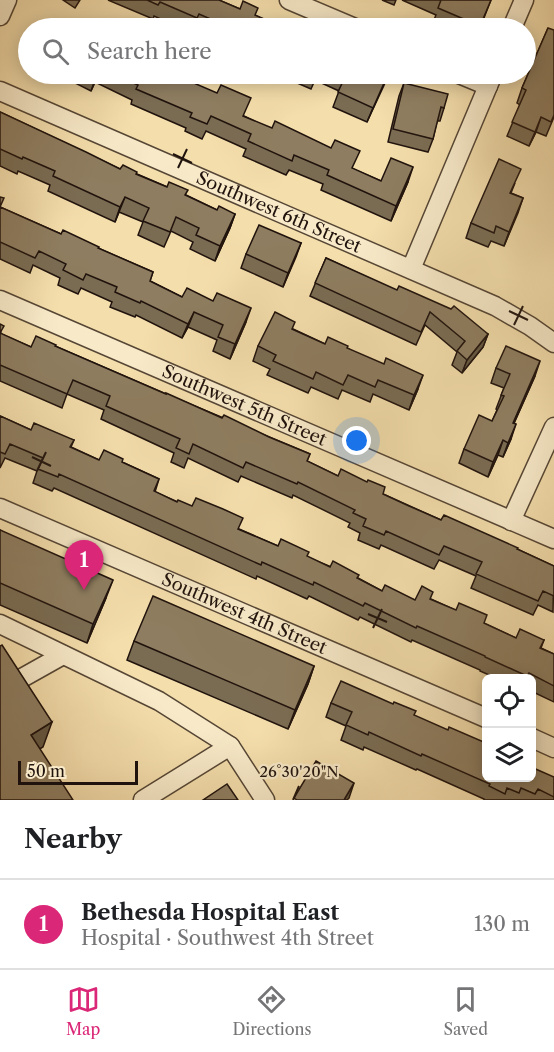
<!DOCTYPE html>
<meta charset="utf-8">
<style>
body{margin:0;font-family:"Libre Caslon Text",serif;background:#f2f2f2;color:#202124}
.controls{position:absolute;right:18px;bottom:18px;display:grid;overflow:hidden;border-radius:9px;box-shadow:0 3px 15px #0003}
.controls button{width:54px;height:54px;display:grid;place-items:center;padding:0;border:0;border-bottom:2px solid #e0e0e0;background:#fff;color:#202124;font:30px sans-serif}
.scale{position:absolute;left:18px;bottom:15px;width:120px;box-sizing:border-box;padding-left:6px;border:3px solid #20130d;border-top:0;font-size:16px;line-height:21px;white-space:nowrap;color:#20130d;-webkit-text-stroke:4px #f8eac9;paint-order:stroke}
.you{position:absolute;left:357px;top:441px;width:21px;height:21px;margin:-15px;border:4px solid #fff;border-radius:50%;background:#1a73e8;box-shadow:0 0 0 9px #1a73e833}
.badge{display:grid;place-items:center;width:39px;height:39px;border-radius:50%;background:#db2777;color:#fff;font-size:20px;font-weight:700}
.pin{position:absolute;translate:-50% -50px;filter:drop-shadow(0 2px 3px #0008)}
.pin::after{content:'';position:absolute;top:32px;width:21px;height:18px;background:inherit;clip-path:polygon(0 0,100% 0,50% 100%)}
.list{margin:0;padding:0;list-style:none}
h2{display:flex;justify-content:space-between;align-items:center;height:78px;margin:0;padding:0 24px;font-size:26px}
h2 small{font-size:20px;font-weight:400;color:#757577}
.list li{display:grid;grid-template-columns:39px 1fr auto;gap:18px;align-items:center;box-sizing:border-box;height:90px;padding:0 24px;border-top:2px solid #e0e0e0}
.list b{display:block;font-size:22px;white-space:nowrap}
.list p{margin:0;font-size:20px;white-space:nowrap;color:#757577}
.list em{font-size:20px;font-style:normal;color:#757577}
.icon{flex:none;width:33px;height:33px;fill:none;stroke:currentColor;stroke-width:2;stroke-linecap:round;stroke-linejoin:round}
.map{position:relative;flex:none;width:554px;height:800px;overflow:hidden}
.search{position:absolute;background:#fff;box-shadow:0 3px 15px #0003;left:18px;right:18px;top:18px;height:66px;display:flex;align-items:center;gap:15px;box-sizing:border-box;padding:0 21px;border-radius:33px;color:#757577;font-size:22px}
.sheet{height:168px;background:#fff}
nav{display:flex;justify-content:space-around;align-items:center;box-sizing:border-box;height:84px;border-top:2px solid #e0e0e0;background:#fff;font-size:16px;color:#757577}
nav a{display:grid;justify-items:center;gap:3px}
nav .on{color:#db2777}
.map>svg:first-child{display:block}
</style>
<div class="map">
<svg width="554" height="800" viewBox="0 0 554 800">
<rect width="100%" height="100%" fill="#f4deac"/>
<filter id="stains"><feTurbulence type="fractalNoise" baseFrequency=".00333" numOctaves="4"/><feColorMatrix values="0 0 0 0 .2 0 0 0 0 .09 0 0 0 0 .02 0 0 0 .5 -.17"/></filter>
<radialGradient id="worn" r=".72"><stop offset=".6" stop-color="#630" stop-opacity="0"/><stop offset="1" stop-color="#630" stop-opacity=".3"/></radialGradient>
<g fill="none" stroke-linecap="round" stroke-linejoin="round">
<defs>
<g id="minor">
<path d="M289,0l66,28"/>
<path d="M0,16l7,-16"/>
<path d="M512,28l12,-28"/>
<path d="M459,74l29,12"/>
<path id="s1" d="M0,91l495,215 35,20 24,17"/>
<path d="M411,269l82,-195"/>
<path id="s2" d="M0,300l554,239"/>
<path id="s3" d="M0,508l486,210"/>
<path d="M511,521l43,-94"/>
<path d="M0,624l159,77 71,45 35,54"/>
<path d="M22,678l41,-23"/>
<path d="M532,738l22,10"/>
<path d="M143,800l87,-54"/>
</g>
</defs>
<use href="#minor" stroke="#554635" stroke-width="21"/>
<use href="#minor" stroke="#f8eac9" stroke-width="18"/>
</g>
<g fill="#7a6c53" stroke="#20130d" stroke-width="1.5">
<path d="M63,0h17l-5,8z"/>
<path d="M108,0h111l65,28h-103l-27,-12 -1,3z"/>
<path d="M382,0h14l-2,5z"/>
<path d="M402,0h89l-11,28h-33l-14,-6 3,-7z"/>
<path d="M548,28l6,89 -8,19 -10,-4 -7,14 -22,-10 13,-31 -3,-2 5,-15z"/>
<path d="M74,74h86l8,3 21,4 55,35 109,53 28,12 27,1 -17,39 -70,-31 2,-6 -34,-14 -3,5 -43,-19 3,-7 -40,-18 -4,8 -17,-8 1,-3 -55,-24 1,-4 -37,-18 -4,9 -20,-10z"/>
<path d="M284,74h104l-21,48 -34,-15 6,-16 -24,-11 -4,9 -16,-7 1,-3z"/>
<path d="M404,83l40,25 -4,13h-3l-4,18 -5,13 -40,-10 11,-46z"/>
<path d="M0,112l120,57 17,5 49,21 31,15 18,4 -5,14 -15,33 -25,-12 3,-7 -22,-11 -7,16 -26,-12 5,-13 -24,-10 -4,10 -67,-31 2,-6 -32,-14 -1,3 -17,-8z"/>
<path d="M515,183l-4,10 12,5 -19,48 -13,-5 -3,6 -22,-9 5,-15z"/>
<path d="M0,197v10l61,27 37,14 55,24 -3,9 32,16 64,25 -16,37 -17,-8 4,-11 -29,-13 -6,11 -46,-23 -1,2 -25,-10 2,-5 -31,-14 -3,6 -20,-9 2,-7 -27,-13 -3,8 -30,-14z"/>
<path d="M301,243l-18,44 -42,-19 5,-14z"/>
<path d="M326,258l162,76 -5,13 -21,26 -10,-8 5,-13 -32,-27 -9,20 -106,-49z"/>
<path d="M0,324l1,10 30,13 24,-1 111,48 144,60 -3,7 31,15 45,18 58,26 76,29 37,17 -1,46 -15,-7 -5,10 -62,-27 5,-12 -37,-16 -5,9 -53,-24 -2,4 -21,-9 2,-7 -12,-6 2,-4 -57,-28 -1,3 -51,-22 -3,6 -50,-24 -4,10 -13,-6 3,-9 -73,-34 3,-9 -37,-16 -5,14 -62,-27z"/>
<path d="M293,329l32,15 22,4 71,41 -9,21 -36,-16 -3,8 -28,-12 -4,9 -27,-12 -3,6 -41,-18 3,-6 -17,-8 5,-15z"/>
<path d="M496,368l39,8 -21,47 -3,16 -8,18 -5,-2 -10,22 -29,-14 5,-14 28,-28 5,-11 -1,-1 8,-21 -13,-5z"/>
<path d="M0,416l31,14 43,10 -3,7 28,13 23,2 37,17 -4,13 84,37 39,17 29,11 51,21 24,13 33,9 16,-1 85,39 28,2 -3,8 13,6v48l-23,-11v-13h-35l-16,-7v-1l-68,-30 -1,2 -51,-25 -2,3 -49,-24 -2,3 -50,-23 -1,3 -202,-91 -2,3 -19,-8 4,-12 -32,-13 -5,10z"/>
<path d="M0,530l106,68 -19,45 -87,-38z"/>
<path d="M134,641l180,25 -6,18 -20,45 -161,-69z"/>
<path d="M331,703l83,12 72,62h68v23h-70v-1l-67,-30 -1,1 -52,-23 -1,3 -22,-10 5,-14 -20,-9z"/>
</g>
<g fill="#635843" stroke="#20130d" stroke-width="1.5">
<path d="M97,74h1l-3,8 -4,9z"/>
<path d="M388,74l-2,7 -19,41 6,-14z"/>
<path d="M541,117l-5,15 -7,14 6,-14z"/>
<path d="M413,167l-5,15 -17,39 5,-15z"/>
<path d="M125,197l-10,25 5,-15z"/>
<path d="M523,198l-5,15 -14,33 5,-14z"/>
<path d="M235,214l-5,14 -15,33 5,-15z"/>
<path d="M301,243l-5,14 -13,30 5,-14z"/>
<path d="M251,308l-5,14 -16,37 5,-15z"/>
<path d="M194,312l-6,15 -6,11 6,-14z"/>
<path d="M488,334l-5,13 -21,26 5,-13z"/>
<path d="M540,361l-5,15 -27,61 5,-14z"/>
<path d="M423,375l-5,14 -9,21 5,-15z"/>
<path d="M516,424l-5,15 -8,18 5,-14z"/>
<path d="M503,440l-5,15 -10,22 5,-15z"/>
<path d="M113,580l-7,18 -19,45 6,-19z"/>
<path d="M314,666l-6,18 -20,45 7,-19z"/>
<path d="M52,722l-9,25 -21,13 9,-25z"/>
<path d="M354,783l-5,15 -2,2h-3z"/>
</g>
<g fill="#8e7d60" stroke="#20130d" stroke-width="1.5">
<path d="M147,0h72l21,9 3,-8 15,7 -3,7 29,13h-53l-32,-14 -2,4 -37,-16 -2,3z"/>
<path d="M441,0h50l-11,26 -42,-18z"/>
<path d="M298,25l8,3h-9z"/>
<path d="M548,28l6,2v85l-3,7 -10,-5 -6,15 -23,-10 14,-32 -4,-2z"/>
<path d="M113,74h47l8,3 2,-3h11l10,4 -2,3 28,12 4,-8 30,13 -8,18 29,12 3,-7 56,27 4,-8 25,11 -8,17 29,13 10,-23 22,9 -17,39 -69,-31 2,-5 -35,-15 -2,6 -44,-20 3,-7 -40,-18 -4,8 -17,-7 2,-4 -56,-24 2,-4z"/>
<path d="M338,74h50l-15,34 -35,-16 7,-15z"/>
<path d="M404,83l44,11 -4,14 -3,-1 -8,32 -40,-10z"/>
<path d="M0,112l86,40 34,17 3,-4 14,7 -1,2 31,13 2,-5 19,8 -3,5 32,15 2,-4 16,8 -15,32 -24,-11 3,-7 -23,-11 -6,15 -27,-11 6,-13 -24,-11 -5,10 -67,-31 2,-5 -32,-14 -1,2 -22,-10z"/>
<path d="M499,159l22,10 -11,24 13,5 -14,34 -13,-6 -2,7 -23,-10z"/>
<path d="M0,197l4,1 -4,9z"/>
<path d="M0,207l61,27 2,-4 36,17 -1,1 55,24 -3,9 32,16 5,-9 26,13 4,-8 34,15 -16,36 -17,-7 5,-12 -29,-13 -6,12 -47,-23 -1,2 -25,-11 2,-5 -31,-13 -3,6 -20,-10 3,-6 -27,-13 -4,7 -35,-16z"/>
<path d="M259,225l42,18 -13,30 -42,-19z"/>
<path d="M326,258l71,32 2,-4 52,23 3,-3 34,28 -21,26 -10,-9 8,-10 -35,-29 -9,20 -106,-49z"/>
<path d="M275,312l20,10 -3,7 33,15 3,-7 20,9 -1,2 37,16 2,-6 37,17 -9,20 -36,-15 -3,7 -27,-12 -5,10 -27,-13 -3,7 -40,-18 3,-6 -18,-9z"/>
<path d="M0,324l4,2 -4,7 31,14 5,-11 20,9 -1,1 111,48v-1l56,25 2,-3 45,22 41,17 -3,7 31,15 3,-7 26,13 1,-2 17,7 -2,7 26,12 32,14 3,-5 74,33 -1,1 37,17v30l-11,-5 -5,10 -62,-27 6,-12 -38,-16 -5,9 -53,-24 -2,4 -21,-9 3,-7 -13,-6 2,-3 -57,-28 -1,2 -51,-22 -3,6 -50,-24 -4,10 -13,-6 4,-9 -74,-33 4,-10 -37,-16 -6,14 -67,-29z"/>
<path d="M506,346l34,15 -27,62 3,1 -8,19 -5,-3 -10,22 -29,-13 15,-34 13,6 12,-25 -3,-1 9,-21 -14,-6z"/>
<path d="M0,416l31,14 3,-7 40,17 -4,7 29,13 5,-10 19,9 -1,3 37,17 -5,12 23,11 1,-2 14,6 4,-8 27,11 20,9 -5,11 40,17 3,-7 28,13 -2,4 23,11 3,-6 26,14 -2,3 25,13 3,-6 30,15 7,-14 11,6 -3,7 26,11 3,-7 28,12 -3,8 32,15 4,-9 24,11 -4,8 14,6v32l-25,-13 -2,3 -42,-19v-1l-68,-30 -1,2 -51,-25 -2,3 -49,-24 -1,3 -51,-23 -1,3 -202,-91 -1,3 -20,-8 5,-11 -33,-14 -5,10 -5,-2z"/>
<path d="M0,530l113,50 -20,44 -93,-41z"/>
<path d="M153,596l161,70 -19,44 -161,-69z"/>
<path d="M2,645l50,77 -21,13 42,65h-73v-154z"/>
<path d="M341,681l52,23 1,-2 22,9 -2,4 34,15 1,-3 37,16v34h45v-10l23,10v20l-16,-8 -3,5 -14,-6 -2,5 -12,-5 -2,6 -16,-8 1,-2 -68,-30 -1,2 -52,-24 -1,3 -22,-10 6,-13 -21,-9z"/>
<path d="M316,761l38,22 -10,17h-47l-3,-2z"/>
<path d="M227,784l11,16h-35z"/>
</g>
<path fill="none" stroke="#20130d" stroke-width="2" d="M173,154l19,9M178,168l9,-19M509,311l19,9M514,325l9,-19M32,457l19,9M37,471l9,-19M368,614l19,8M373,628l9,-19M293,800l6,-14"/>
<g text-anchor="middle" stroke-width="4.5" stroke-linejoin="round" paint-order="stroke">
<g font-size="18" fill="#20130d" stroke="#f8eac9">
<text dy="6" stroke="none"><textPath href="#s1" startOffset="304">Southwest 6th Street</textPath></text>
<text dy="6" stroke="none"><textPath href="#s2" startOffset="266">Southwest 5th Street</textPath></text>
<text dy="6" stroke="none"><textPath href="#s3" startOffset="266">Southwest 4th Street</textPath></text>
</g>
</g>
<g font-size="15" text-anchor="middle" fill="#20130d" stroke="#f8eac9" stroke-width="4.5" stroke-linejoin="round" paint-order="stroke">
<text x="299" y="777">26°30'20"N</text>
</g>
<rect width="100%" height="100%" filter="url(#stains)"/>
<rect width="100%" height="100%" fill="url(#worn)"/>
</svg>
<div class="controls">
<button><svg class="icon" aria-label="locate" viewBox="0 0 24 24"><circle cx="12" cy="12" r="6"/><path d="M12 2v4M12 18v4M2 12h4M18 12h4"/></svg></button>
<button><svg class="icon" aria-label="layers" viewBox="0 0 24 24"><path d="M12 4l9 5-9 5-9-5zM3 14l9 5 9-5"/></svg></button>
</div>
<div class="scale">50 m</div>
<div class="you"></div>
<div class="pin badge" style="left:84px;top:590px">1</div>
<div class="search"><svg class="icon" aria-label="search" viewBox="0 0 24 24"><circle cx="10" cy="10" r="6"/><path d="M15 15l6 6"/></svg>Search here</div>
</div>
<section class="sheet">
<h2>Nearby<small></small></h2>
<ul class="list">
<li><span class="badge">1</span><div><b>Bethesda Hospital East</b><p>Hospital · Southwest 4th Street</p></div><em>130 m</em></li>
</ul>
</section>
<nav>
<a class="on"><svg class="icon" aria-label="map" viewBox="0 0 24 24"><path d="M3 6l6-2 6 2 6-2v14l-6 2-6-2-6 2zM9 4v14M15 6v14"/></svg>Map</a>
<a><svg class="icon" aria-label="directions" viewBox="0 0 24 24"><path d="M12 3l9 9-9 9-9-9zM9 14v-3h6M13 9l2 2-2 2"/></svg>Directions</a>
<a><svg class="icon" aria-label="saved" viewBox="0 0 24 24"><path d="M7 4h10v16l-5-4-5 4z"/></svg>Saved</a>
</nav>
